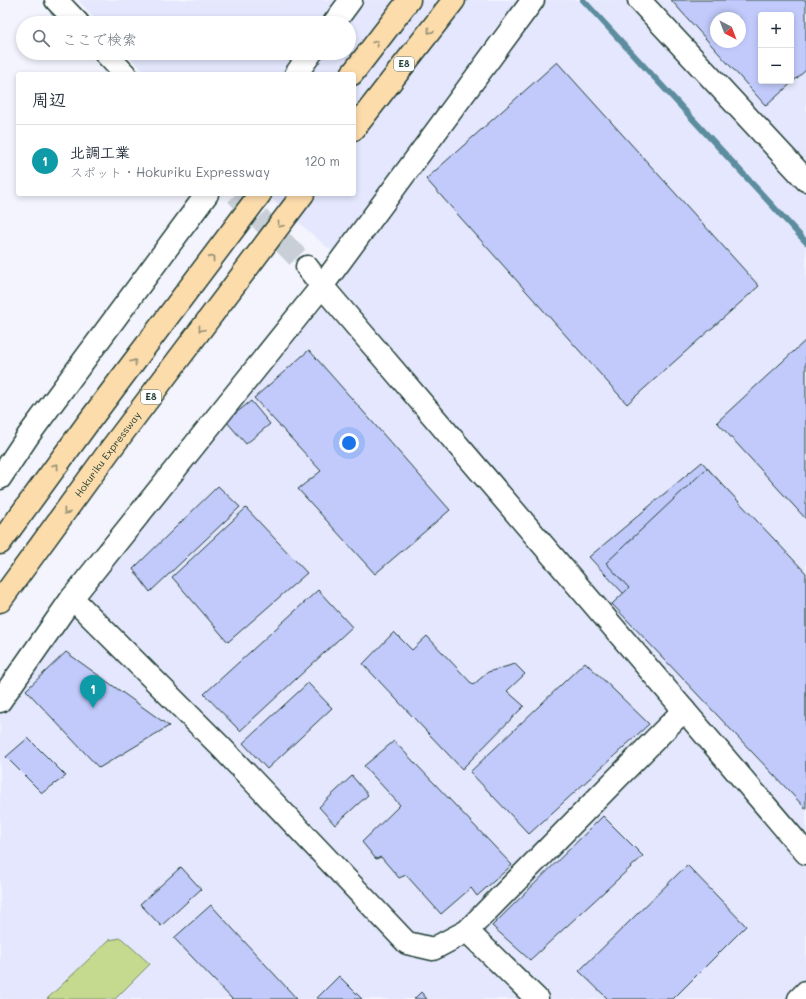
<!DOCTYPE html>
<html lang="ja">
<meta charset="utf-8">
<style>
body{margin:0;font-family:Mali,"Klee One",sans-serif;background:#f2f2f3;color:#1f2937}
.controls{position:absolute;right:12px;top:12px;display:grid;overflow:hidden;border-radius:4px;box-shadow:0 2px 6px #0003}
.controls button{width:36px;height:36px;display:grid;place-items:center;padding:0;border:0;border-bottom:1px solid #e0e1e3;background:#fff;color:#1f2937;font:20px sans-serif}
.compass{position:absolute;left:710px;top:12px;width:36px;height:36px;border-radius:50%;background:#fff;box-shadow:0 2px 6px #0003;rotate:138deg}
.you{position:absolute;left:349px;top:443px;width:14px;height:14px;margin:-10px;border:3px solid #fff;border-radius:50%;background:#1a73e8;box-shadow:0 0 0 6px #1a73e833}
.badge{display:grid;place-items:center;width:26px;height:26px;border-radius:50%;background:#1f6fb2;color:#fff;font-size:13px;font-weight:700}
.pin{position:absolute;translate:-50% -33px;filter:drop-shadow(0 1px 2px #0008)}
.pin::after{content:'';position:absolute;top:21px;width:14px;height:12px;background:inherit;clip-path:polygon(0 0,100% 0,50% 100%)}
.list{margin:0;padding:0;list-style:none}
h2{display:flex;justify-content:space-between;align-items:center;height:52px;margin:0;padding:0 16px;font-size:17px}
h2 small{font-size:13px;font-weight:400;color:#747a83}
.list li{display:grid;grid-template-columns:26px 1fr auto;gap:12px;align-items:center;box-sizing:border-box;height:72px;padding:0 16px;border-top:1px solid #e0e1e3}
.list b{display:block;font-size:15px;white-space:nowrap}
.list p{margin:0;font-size:13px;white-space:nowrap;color:#747a83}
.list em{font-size:13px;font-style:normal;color:#747a83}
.icon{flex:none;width:22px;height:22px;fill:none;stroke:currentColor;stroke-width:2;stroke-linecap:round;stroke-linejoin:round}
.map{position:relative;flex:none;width:806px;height:999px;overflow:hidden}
.search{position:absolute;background:#fff;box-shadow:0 2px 6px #0003;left:16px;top:16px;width:340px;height:44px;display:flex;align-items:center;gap:10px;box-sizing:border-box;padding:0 14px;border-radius:22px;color:#747a83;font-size:15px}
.panel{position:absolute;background:#fff;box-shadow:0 2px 6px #0003;left:16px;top:72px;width:340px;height:124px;border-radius:4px}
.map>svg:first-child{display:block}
</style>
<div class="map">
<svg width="806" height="999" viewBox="0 0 806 999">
<rect width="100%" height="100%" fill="#f3f4fe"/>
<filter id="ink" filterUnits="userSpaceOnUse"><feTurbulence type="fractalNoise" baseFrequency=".025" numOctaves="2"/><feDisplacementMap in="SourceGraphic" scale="8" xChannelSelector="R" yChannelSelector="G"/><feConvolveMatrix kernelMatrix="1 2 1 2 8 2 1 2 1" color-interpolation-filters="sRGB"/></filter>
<g filter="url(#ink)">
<path fill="#e4e7fd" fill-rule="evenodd" d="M78,0h728v999h-806v-288l93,-131 192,-231 48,-54 9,-35 -76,-66h88v-120h-208l-19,-21h222v-30h-250zM761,15h30v66h-30zM716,18h24v24h-24z"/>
<path fill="#c6da8f" stroke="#728c62" d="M121,938l29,26 -35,35h-68l62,-59z"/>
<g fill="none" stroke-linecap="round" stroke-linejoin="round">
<path stroke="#5c8d9e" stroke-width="6" d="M583,0l223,242"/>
</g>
<g fill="#c1cafb" stroke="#1f3d34" fill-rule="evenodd">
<path d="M671,0h135v70l-40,36zM761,15h30v66h-30zM716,18h24v24h-24z"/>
<path d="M557,62l202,224 -132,118 -201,-225z"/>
<path d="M806,340v179l-89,-97z"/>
<path d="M309,350l141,160 -75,64 -77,-85 23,-18 -67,-73z"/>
<path d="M251,401l19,23 -24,20 -20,-23z"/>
<path d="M702,462l104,115v210l-217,-230z"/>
<path d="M707,468l99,105v236l-194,-205 17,-16 -23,-25z"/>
<path d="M218,486l22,21 -90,85 -17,-23z"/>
<path d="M246,508l61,65 -79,69 -56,-65z"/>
<path d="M318,590l34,37 -112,104 -36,-37z"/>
<path d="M394,632l18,18 15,-14 46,49 15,-13 27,-8 10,10 -18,17 17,15 -62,63 -99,-105z"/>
<path d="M66,652l103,74 -70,42 -73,-78z"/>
<path d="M585,662l64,62 -120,110 -59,-62z"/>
<path d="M308,683l24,25 -65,61 -24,-26z"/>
<path d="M28,738l38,38 -24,17 -36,-36z"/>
<path d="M394,741l118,124 -35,31 -6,-8 -30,26 -35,-39 -7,3 -18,-21 -5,2 -14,-17 38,-37 -36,-39z"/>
<path d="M352,776l16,19 -33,30 -16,-18z"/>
<path d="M603,816l40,40 -113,104 -38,-34z"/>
<path d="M687,865l59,61 -73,73h-65l-29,-28z"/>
<path d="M181,867l20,22 -40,37 -21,-22z"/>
<path d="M211,905l86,94h-65l-58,-61z"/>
<path d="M339,976l23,23h-46z"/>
<path d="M421,992l6,7h-13z"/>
</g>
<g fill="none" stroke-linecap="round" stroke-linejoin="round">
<path stroke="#c9cfd6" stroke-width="22" stroke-dasharray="22 11" stroke-linecap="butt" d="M236,194l71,73"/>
<defs>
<g id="street">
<path d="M56,0l22,23"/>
<path d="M334,23l17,-23"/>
<path d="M105,53l20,21"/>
<path d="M296,74l15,-21"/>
<path d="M307,267l15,19"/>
<path d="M0,478l28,-42 179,-242"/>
<path d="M0,701l72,-103"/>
<path d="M467,931l70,68"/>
</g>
<g id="secondary">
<path d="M533,0l-211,286 -250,312 148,148 187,197 26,6 34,-18 217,-221"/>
<path d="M639,0l167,180"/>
<path d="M322,286l484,567"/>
<path d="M799,999l7,-7"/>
</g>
<g id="highway">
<path d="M352,74l57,-74"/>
<path d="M354,129l100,-129"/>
<path d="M0,543l87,-119 173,-230"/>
<path id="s1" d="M0,601l110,-151 193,-256"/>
</g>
</defs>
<use href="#street" stroke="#1f3d34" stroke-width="25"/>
<use href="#secondary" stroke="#1f3d34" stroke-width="25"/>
<use href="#highway" stroke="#1f3d34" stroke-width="25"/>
<use href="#street" stroke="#fff" stroke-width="22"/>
<use href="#secondary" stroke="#fff" stroke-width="22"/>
<use href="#highway" stroke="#fddcac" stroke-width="22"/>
</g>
<defs><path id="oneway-chevron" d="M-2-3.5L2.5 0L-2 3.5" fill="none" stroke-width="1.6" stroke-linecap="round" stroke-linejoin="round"/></defs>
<g stroke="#8e8c70">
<use href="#oneway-chevron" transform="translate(430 31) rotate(128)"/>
<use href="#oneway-chevron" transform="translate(376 43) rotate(-52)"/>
<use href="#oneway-chevron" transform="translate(280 225) rotate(128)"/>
<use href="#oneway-chevron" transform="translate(212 258) rotate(-53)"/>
<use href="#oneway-chevron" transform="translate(201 329) rotate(127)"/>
<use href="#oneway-chevron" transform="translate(134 362) rotate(-53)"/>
<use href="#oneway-chevron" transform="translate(56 466) rotate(-54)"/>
<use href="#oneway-chevron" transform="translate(66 512) rotate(126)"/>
</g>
</g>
<g text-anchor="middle" stroke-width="3.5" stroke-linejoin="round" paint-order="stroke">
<g fill="#fff" stroke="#627771" stroke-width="1">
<rect x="394" y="57" width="20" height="14" rx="3"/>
<rect x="141" y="390" width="20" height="14" rx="3"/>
</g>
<g font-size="9" font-weight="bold" fill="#1f3d34">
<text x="404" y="67">E8</text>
<text x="151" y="400">E8</text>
</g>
<g font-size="10" fill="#1f3d34" stroke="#fff">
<text dy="4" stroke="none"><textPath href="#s1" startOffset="182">Hokuriku Expressway</textPath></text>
</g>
</g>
</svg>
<div class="controls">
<button>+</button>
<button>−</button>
</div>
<svg class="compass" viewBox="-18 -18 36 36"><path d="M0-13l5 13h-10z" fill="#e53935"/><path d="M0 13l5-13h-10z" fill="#747a83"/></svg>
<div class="you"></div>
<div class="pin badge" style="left:93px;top:708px;background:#0f9aa8">1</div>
<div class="search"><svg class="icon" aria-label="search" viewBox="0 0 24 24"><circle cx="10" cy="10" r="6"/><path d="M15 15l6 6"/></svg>ここで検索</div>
<section class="panel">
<h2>周辺<small></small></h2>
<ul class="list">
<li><span class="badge" style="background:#0f9aa8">1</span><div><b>北調工業</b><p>スポット · Hokuriku Expressway</p></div><em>120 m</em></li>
</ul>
</section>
</div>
